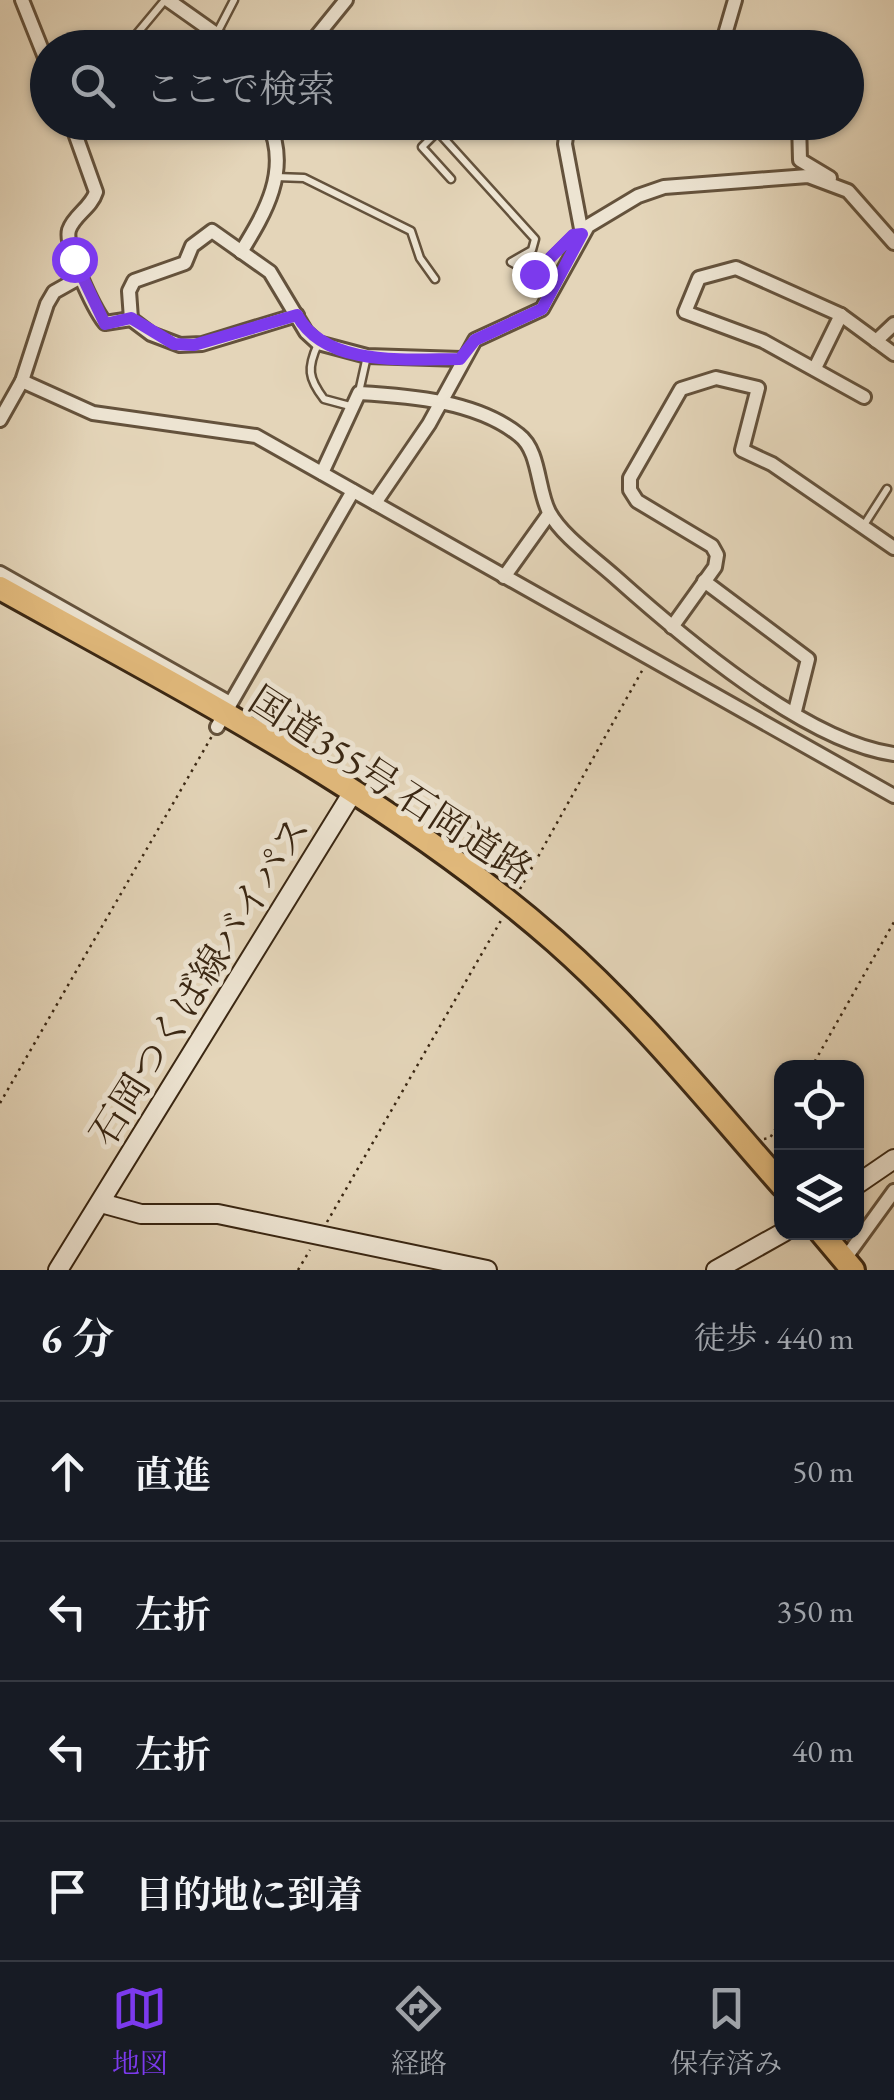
<!DOCTYPE html>
<html lang="ja">
<meta charset="utf-8">
<style>
body{margin:0;font-family:"EB Garamond","Noto Serif JP",serif;background:#242831;color:#f1f3f6}
.controls{position:absolute;right:30px;bottom:30px;display:grid;overflow:hidden;border-radius:20px;box-shadow:0 2px 8px #0004}
.controls button{width:90px;height:90px;display:grid;place-items:center;padding:0;border:0;border-bottom:2px solid #363941;background:#171b24;color:#f1f3f6;font:50px sans-serif}
.stop{position:absolute;width:30px;height:30px;margin:-22px;border:8px solid #7c3aed;border-radius:50%;background:#fff}
.stop.end{background:#7c3aed;border-color:#fff;box-shadow:0 2px 10px #0008}
.list{margin:0;padding:0;list-style:none}
h2{display:flex;justify-content:space-between;align-items:center;height:130px;margin:0;padding:0 40px;font-size:42px}
h2 small{font-size:32px;font-weight:400;color:#9ea1a6}
.list li{display:grid;grid-template-columns:65px 1fr auto;gap:30px;align-items:center;box-sizing:border-box;height:140px;padding:0 40px;border-top:2px solid #363941}
.list b{display:block;font-size:38px;white-space:nowrap}
.list em{font-size:32px;font-style:normal;color:#9ea1a6}
.icon{flex:none;width:55px;height:55px;fill:none;stroke:currentColor;stroke-width:2;stroke-linecap:round;stroke-linejoin:round}
.map{position:relative;flex:none;width:894px;height:1270px;overflow:hidden}
.search{position:absolute;background:#171b24;box-shadow:0 2px 8px #0004;left:30px;right:30px;top:30px;height:110px;display:flex;align-items:center;gap:25px;box-sizing:border-box;padding:0 35px;border-radius:55px;color:#9ea1a6;font-size:38px}
.sheet{height:690px;background:#171b24}
nav{display:flex;justify-content:space-around;align-items:center;box-sizing:border-box;height:140px;border-top:2px solid #363941;background:#171b24;font-size:28px;color:#9ea1a6}
nav a{display:grid;justify-items:center;gap:5px}
nav .on{color:#7c3aed}
.map>svg:first-child{display:block}
</style>
<div class="map">
<svg width="894" height="1270" viewBox="0 0 894 1270">
<rect width="100%" height="100%" fill="#e4d5b9"/>
<filter id="stains"><feTurbulence type="fractalNoise" baseFrequency=".002" numOctaves="4"/><feColorMatrix values="0 0 0 0 .2 0 0 0 0 .09 0 0 0 0 .02 0 0 0 .5 -.17"/></filter>
<radialGradient id="worn" r=".72"><stop offset=".6" stop-color="#630" stop-opacity="0"/><stop offset="1" stop-color="#630" stop-opacity=".3"/></radialGradient>
<g fill="none" stroke-linecap="round" stroke-linejoin="round">
<defs>
<g id="lane">
<path d="M218,31l16,-31"/>
<path d="M125,48l40,-48"/>
<path d="M429,122l106,117 -3,11 -21,12 22,12 40,-39 7,-1"/>
<path d="M437,132l-15,15 29,32"/>
<path d="M276,177l28,1 107,53 9,27 15,21"/>
<path d="M318,344c-11,24 -10,34 6,55l26,7"/>
<path d="M359,392l8,-36"/>
<path d="M864,525l23,-36"/>
</g>
<g id="street">
<path d="M22,0l26,65"/>
<path d="M168,0l68,48"/>
<path d="M307,48l39,-48"/>
<path d="M721,48l14,-48"/>
<path d="M71,122l25,70c-5,16 -22,23 -27,38 -5,17 25,79 36,93l26,-4 20,15 29,11 22,-1 95,-29"/>
<path d="M568,122l-3,22 17,90"/>
<path d="M799,122l1,38 30,18"/>
<path d="M241,252c24,-39 50,-82 27,-130"/>
<path d="M131,319l-2,-28 5,-10 51,-18 7,-17 20,-15 58,41 36,60 12,11 49,13 94,3"/>
<path d="M876,341l18,-17"/>
<path d="M815,368l26,-53"/>
<path d="M22,381l71,32 163,23 638,360"/>
<path d="M864,397l-101,-56 -78,-29 14,-34 37,-10 105,47 53,39"/>
<path d="M0,420l22,-39 25,-77 7,-12 25,-14"/>
<path d="M322,473l37,-80c51,3 118,8 160,42 21,16 18,54 30,77 13,24 45,46 65,64 67,60 191,166 280,178"/>
<path d="M375,503l54,-79 46,-84 67,-31 46,-83 50,-30 26,-9 144,-11 40,15 46,52"/>
<path d="M0,573l230,130"/>
<path d="M504,577l45,-63"/>
<path d="M704,581l104,78 -13,52"/>
<path d="M672,627l43,-60 2,-12 -5,-9 -75,-45 -7,-11v-12l51,-89 35,-11 42,10 -16,62 30,14 122,84"/>
<path d="M217,727l136,-236"/>
<path d="M844,1260l50,-69"/>
</g>
<g id="secondary">
<path d="M856,1185l38,-26"/>
<path d="M101,1203l40,11h77l269,56"/>
<path d="M58,1270l295,-478"/>
<path d="M716,1270l68,-38"/>
</g>
<g id="highway">
<path d="M0,588c190,106 391,209 555,353 84,74 153,160 227,244"/>
<path d="M821,1232l32,38"/>
</g>
</defs>
<use href="#lane" stroke="#64523c" stroke-width="11"/>
<use href="#street" stroke="#64523c" stroke-width="18"/>
<use href="#secondary" stroke="#3a2713" stroke-width="22"/>
<use href="#highway" stroke="#3a2713" stroke-width="28"/>
<g stroke="#3a2713" stroke-width="2.5" stroke-dasharray="2.5 5" stroke-linecap="butt">
<path d="M520,889l123,-220"/>
<path d="M811,1068l83,-146"/>
<path d="M0,1103l212,-367"/>
<path d="M764,1139l6,-1 12,-20"/>
<path d="M327,1222l176,-305"/>
<path d="M298,1270l12,-20"/>
</g>
<use href="#lane" stroke="#ede4d2" stroke-width="6"/>
<use href="#street" stroke="#ede4d2" stroke-width="12"/>
<use href="#secondary" stroke="#ede4d2" stroke-width="18"/>
<use href="#highway" stroke="#e2ba7c" stroke-width="22"/>
</g>
<g fill="none" stroke-linecap="round" stroke-linejoin="round">
<path stroke="#7c3aed" stroke-width="12" d="M74,259l31,65 26,-6 43,26 20,1 103,-30c29,53 110,44 163,44l15,-19 67,-31 40,-75 -9,1 -39,39"/>
</g>
<g text-anchor="middle" stroke-width="10" stroke-linejoin="round" paint-order="stroke">
<g font-size="38" fill="#3a2713" stroke="#ede4d2">
<text transform="translate(391 785) rotate(33)" y="13">国道355号 石岡道路</text>
<text transform="translate(200 981) rotate(-58)" y="13">石岡つくば線バイパス</text>
</g>
</g>
<rect width="100%" height="100%" filter="url(#stains)"/>
<rect width="100%" height="100%" fill="url(#worn)"/>
</svg>
<div class="controls">
<button><svg class="icon" aria-label="locate" viewBox="0 0 24 24"><circle cx="12" cy="12" r="6"/><path d="M12 2v4M12 18v4M2 12h4M18 12h4"/></svg></button>
<button><svg class="icon" aria-label="layers" viewBox="0 0 24 24"><path d="M12 4l9 5-9 5-9-5zM3 14l9 5 9-5"/></svg></button>
</div>
<div class="stop" style="left:74px;top:259px"></div>
<div class="stop end" style="left:534px;top:274px"></div>
<div class="search"><svg class="icon" aria-label="search" viewBox="0 0 24 24"><circle cx="10" cy="10" r="6"/><path d="M15 15l6 6"/></svg>ここで検索</div>
</div>
<section class="sheet">
<h2>6 分<small>徒歩 · 440 m</small></h2>
<ul class="list">
<li><svg class="icon" aria-label="ahead" viewBox="0 0 24 24"><path d="M12 20V5M6 11l6-6 6 6"/></svg><div><b>直進</b></div><em>50 m</em></li>
<li><svg class="icon" aria-label="left" viewBox="0 0 24 24"><path d="M17 20v-9H6M10 6l-5 5 5 5"/></svg><div><b>左折</b></div><em>350 m</em></li>
<li><svg class="icon" aria-label="left" viewBox="0 0 24 24"><path d="M17 20v-9H6M10 6l-5 5 5 5"/></svg><div><b>左折</b></div><em>40 m</em></li>
<li><svg class="icon" aria-label="arrive" viewBox="0 0 24 24"><path d="M6 21V4h12l-3 4 3 4H6"/></svg><div><b>目的地に到着</b></div></li>
</ul>
</section>
<nav>
<a class="on"><svg class="icon" aria-label="map" viewBox="0 0 24 24"><path d="M3 6l6-2 6 2 6-2v14l-6 2-6-2-6 2zM9 4v14M15 6v14"/></svg>地図</a>
<a><svg class="icon" aria-label="directions" viewBox="0 0 24 24"><path d="M12 3l9 9-9 9-9-9zM9 14v-3h6M13 9l2 2-2 2"/></svg>経路</a>
<a><svg class="icon" aria-label="saved" viewBox="0 0 24 24"><path d="M7 4h10v16l-5-4-5 4z"/></svg>保存済み</a>
</nav>
